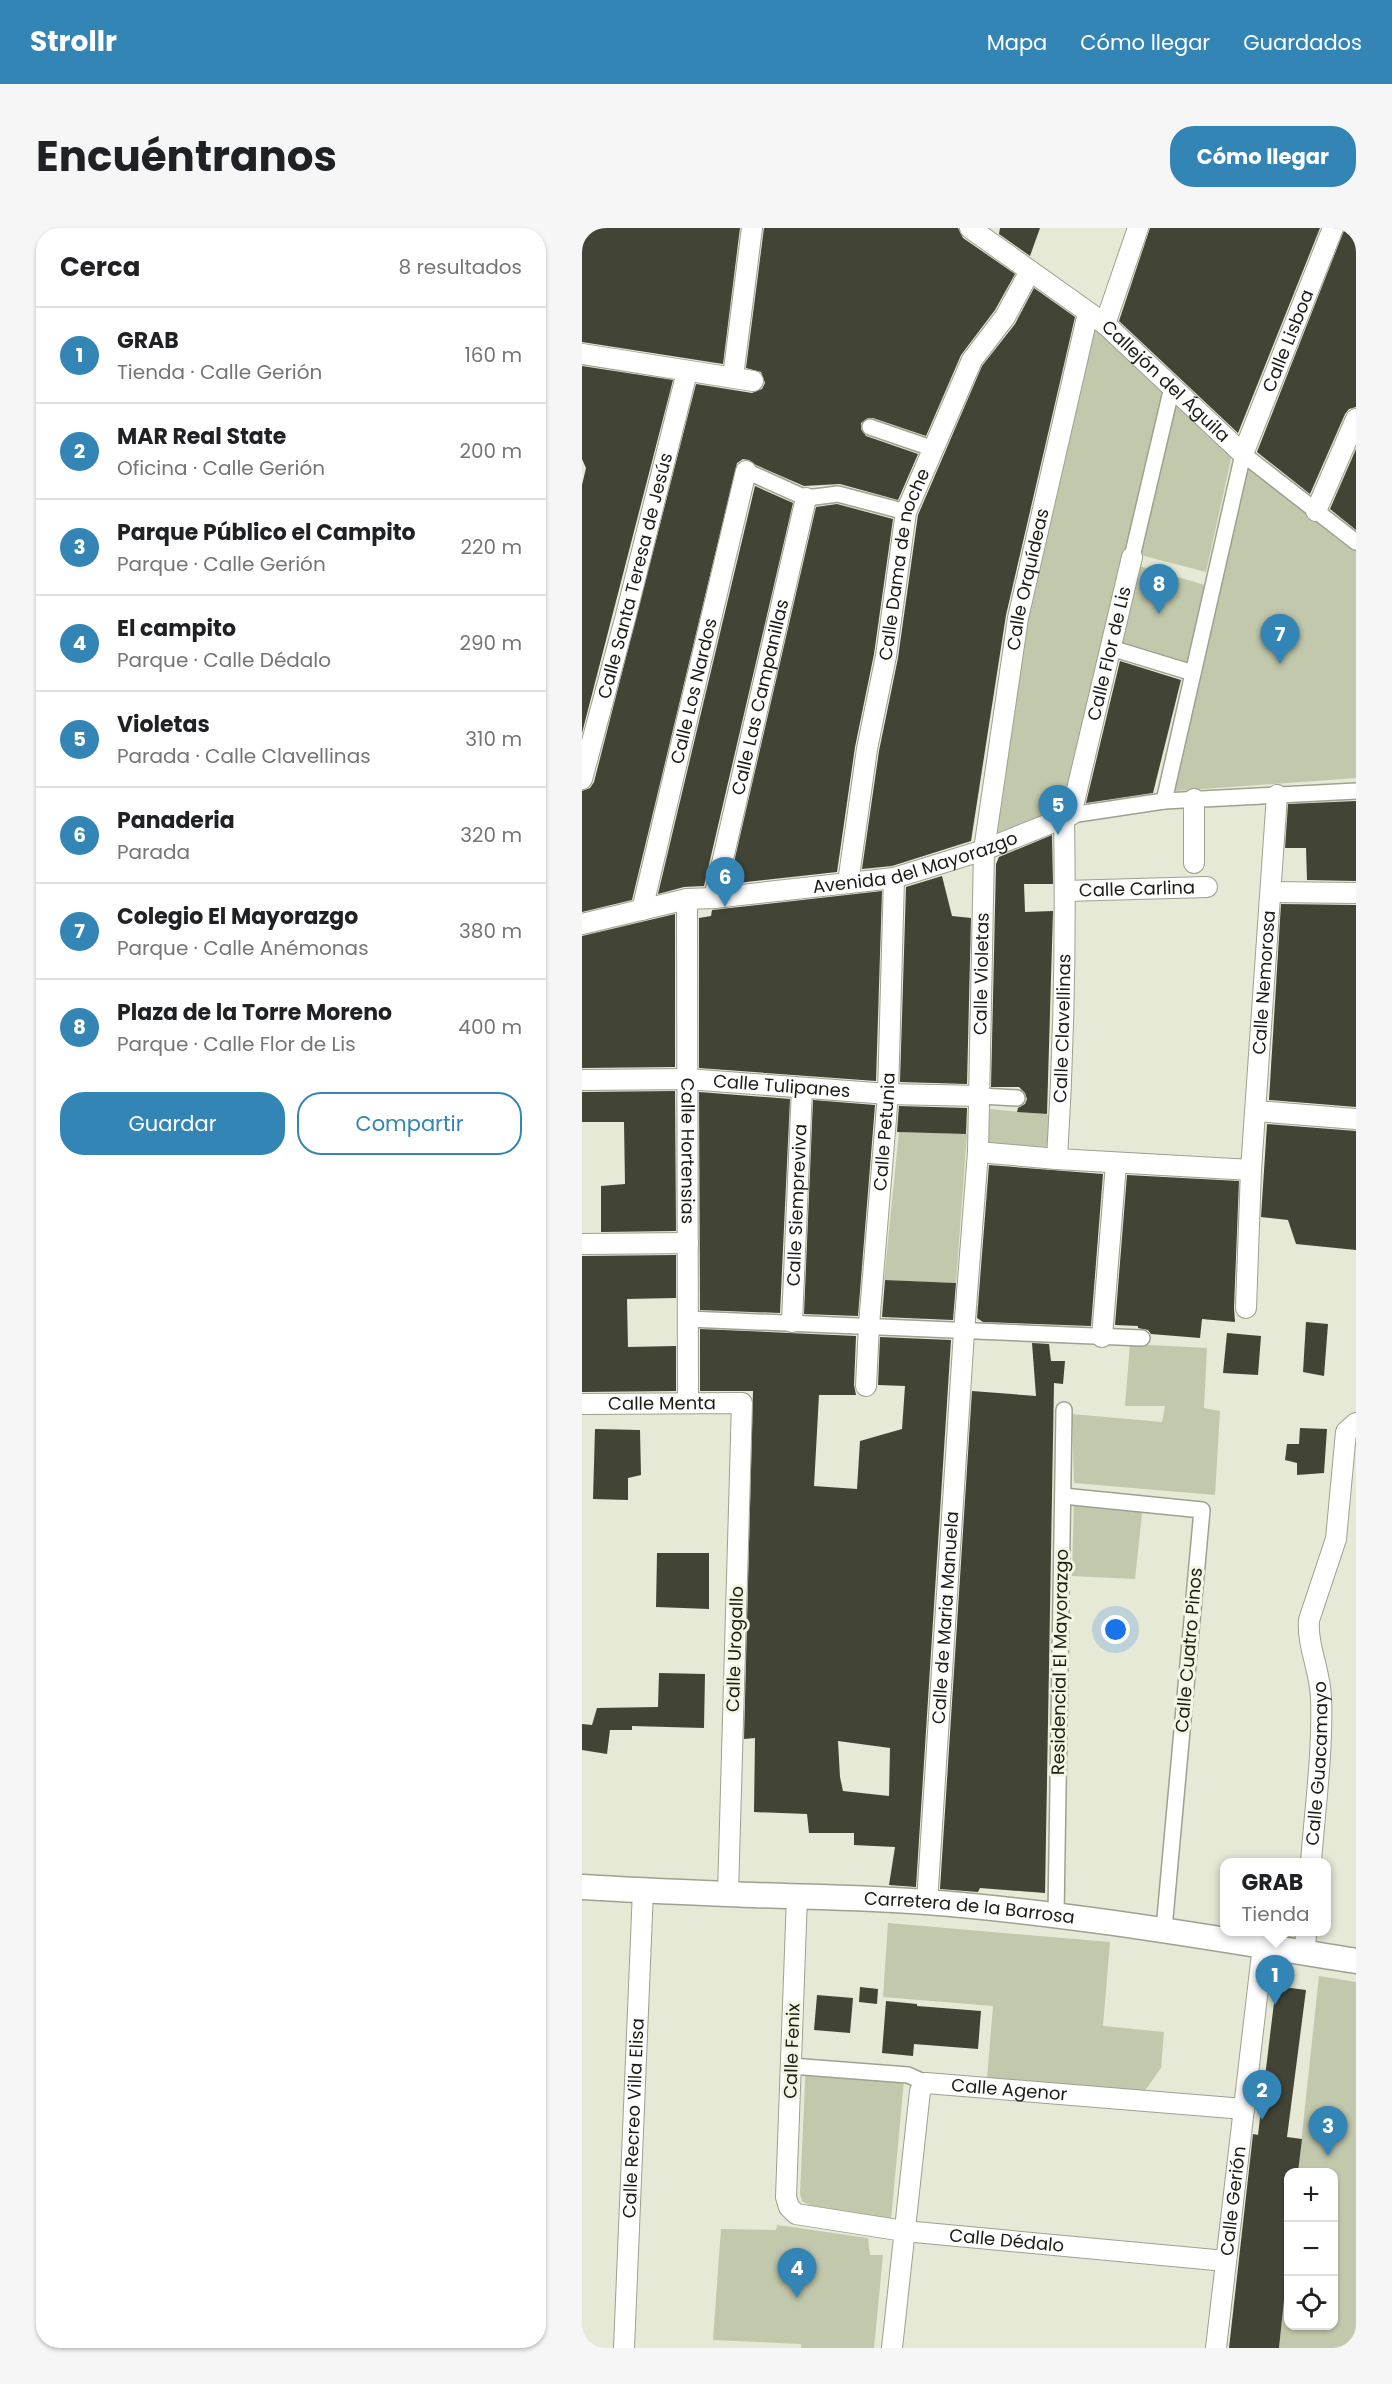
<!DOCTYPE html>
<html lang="es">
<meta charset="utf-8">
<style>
body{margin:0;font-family:Poppins,sans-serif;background:#f6f6f6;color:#202124}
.controls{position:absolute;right:18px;bottom:18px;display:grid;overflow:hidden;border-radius:12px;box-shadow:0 2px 4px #0004}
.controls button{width:54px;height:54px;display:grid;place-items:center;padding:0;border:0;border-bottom:2px solid #e0e0e0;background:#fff;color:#202124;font:30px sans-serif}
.you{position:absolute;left:534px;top:1402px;width:21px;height:21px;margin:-15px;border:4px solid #fff;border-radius:50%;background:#1a73e8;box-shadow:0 0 0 9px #1a73e833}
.badge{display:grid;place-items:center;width:39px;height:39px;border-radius:50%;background:#3285b5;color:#fff;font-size:20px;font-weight:700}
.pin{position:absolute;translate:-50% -50px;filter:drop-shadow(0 2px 3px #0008)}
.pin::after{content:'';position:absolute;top:32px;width:21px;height:18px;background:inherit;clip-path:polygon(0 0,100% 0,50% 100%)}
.popup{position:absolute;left:638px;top:1630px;width:111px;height:78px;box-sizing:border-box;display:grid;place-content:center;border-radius:12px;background:#fff;filter:drop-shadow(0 2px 4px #0005);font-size:20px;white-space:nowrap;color:#757577}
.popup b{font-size:22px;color:#202124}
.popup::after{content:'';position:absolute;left:50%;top:100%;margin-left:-12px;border:12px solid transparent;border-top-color:#fff}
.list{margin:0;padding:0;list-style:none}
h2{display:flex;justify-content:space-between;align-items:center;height:78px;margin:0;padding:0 24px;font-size:26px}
h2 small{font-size:20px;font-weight:400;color:#757577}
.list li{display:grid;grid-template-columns:39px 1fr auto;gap:18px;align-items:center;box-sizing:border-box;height:96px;padding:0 24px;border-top:2px solid #e0e0e0}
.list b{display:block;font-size:22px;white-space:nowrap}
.list p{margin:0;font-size:20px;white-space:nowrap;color:#757577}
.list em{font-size:20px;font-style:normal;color:#757577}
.actions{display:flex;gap:12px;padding:18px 24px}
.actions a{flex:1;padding:14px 0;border:2px solid #3285b5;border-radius:24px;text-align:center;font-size:21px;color:#3285b5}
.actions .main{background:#3285b5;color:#fff}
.icon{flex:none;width:33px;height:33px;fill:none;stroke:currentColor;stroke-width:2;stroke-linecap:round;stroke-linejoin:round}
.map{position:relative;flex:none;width:774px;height:2120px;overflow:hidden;border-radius:24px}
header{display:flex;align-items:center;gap:36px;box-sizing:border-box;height:84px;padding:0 30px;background:#3285b5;color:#fff}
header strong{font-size:28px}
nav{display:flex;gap:33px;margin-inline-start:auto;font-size:21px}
.intro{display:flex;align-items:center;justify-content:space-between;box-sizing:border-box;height:144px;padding:0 36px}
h1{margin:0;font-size:42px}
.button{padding:15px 27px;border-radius:24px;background:#3285b5;color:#fff;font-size:21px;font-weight:700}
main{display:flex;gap:36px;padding:0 36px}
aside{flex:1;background:#fff;border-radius:24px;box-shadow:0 2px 4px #0004}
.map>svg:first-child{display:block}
</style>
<header>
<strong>Strollr</strong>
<nav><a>Mapa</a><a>Cómo llegar</a><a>Guardados</a></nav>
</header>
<div class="intro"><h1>Encuéntranos</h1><a class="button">Cómo llegar</a></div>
<main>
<aside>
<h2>Cerca<small>8 resultados</small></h2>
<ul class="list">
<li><span class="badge">1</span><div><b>GRAB</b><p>Tienda · Calle Gerión</p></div><em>160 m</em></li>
<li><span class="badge">2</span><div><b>MAR Real State</b><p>Oficina · Calle Gerión</p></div><em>200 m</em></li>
<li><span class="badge">3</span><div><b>Parque Público el Campito</b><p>Parque · Calle Gerión</p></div><em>220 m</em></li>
<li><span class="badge">4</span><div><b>El campito</b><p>Parque · Calle Dédalo</p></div><em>290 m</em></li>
<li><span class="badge">5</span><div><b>Violetas</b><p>Parada · Calle Clavellinas</p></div><em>310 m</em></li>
<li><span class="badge">6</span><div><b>Panaderia</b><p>Parada</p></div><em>320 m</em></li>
<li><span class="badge">7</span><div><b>Colegio El Mayorazgo</b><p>Parque · Calle Anémonas</p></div><em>380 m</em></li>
<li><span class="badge">8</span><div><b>Plaza de la Torre Moreno</b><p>Parque · Calle Flor de Lis</p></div><em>400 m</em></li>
</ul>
<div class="actions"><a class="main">Guardar</a><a>Compartir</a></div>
</aside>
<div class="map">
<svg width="774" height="2120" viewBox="0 0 774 2120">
<rect width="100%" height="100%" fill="#e5e9d5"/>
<g fill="#c2c8ab">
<path d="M512,94l71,66 -100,421 -75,26 42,-253z"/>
<path d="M592,169l58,58 -26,117 -69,-18z"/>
<path d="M666,241l108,80v229l-181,13z"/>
<path d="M547,335l76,22 -17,80 -76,-22z"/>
<path d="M408,881l63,6 -2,32 -64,-1z"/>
<path d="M317,904l68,2 -11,149 -72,-3z"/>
<path d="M548,1116l77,4 -3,60 16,3 -5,84 -141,-12 -2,-69 90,8 3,-16h-40z"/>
<path d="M492,1269l69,7 -8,75 -63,-3z"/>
<path d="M306,1695l222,19 -7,84 61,6 -3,36 -17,24 -157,-13 6,-73 -110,-9z"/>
<path d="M737,1748l37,6v366h-77l9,-87v65h46v-154h-36z"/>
<path d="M224,1834l99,7 -14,151 -82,-15 -7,-4 -2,-7z"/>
<path d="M195,1997l91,13 2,17h13l-9,93h-73v-4l-88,-4 8,-111 55,1z"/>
</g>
<g fill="#424535" fill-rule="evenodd">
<path d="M0,0h158l-17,136 -141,-22z"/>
<path d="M182,0h194l5,10 52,36 -20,36 -34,45 -35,81 -53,-18h-5l-7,5v6l5,7 52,18 -20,46 -58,-16 -36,2 -48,-21 -7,-5 -6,-1 -6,4 -105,437 -50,12v-121l8,-3 4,-6 102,-398 56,9 10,-4 3,-6 -4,-11 -15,-4z"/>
<path d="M418,0h40l-10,28 -31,-22z"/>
<path d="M568,0h170l-82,205 -119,-112z"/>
<path d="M763,0h11v179l-7,2 -4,5 -35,80 -53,-42z"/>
<path d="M452,60l41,29 -69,298 -35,226 -79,25 -30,3 17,-118 19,-93 20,-143 64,-149 33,-42z"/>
<path d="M0,138l91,14 -91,353v-248l4,-17 -4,-9z"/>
<path d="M774,221v81l-26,-21z"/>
<path d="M173,258l38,17 -89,383 -20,1 -26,7z"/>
<path d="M255,276l56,15 -19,135 -19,93 -18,125 -108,12 87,-377z"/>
<path d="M538,433l61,19 -28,113 -67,10z"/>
<path d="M774,573v80l-49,-1 -1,-32h-21l3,-44z"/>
<path d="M470,607l1,49h-29l1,28 28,-1 -6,203 -30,-2 1,-4 7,-4 2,-5 -2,-6 -6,-6h-28l5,-223 3,-7z"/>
<path d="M360,648l10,40 19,2 -4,166 -67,-2 6,-195z"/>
<path d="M300,663l-6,190 -177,-13v-150l12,-2 1,-6z"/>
<path d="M699,676l75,1v202l-87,-7z"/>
<path d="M93,686v153l-93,1v-132z"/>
<path d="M93,863l1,140 -75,1v-46l24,-2 -1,-62h-42v-30z"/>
<path d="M117,864l91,7 -10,214 -80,-3z"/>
<path d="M231,872l62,5 -17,211 -54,-2z"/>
<path d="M317,878l68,2 -1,26 -69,-2z"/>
<path d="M685,896l89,7v119l-60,-6 -8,-24 -27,-3z"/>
<path d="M407,937l114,9 -12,152 -108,-4 -6,-4z"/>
<path d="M545,947l112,6 -5,127 1,14 -33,-3 -2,19 -49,-4 -3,-4 -10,-2v-2l-23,-1z"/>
<path d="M94,1027v43l-49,1 1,48 48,-1v45l-94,1v-136z"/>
<path d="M303,1052l71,3 -3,37 -71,-3z"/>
<path d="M724,1094l22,2 -4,52 -21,-4z"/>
<path d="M118,1101l156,7 -2,49 2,10h-37l-5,91 43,3 3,-48 42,-12 3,-43 -27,-1 2,-48 71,3 -35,547 -27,-2 6,-38 -41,-2v-12h-45l-2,-19 -53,-2 1,-74 -11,1 9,-348h-53zM256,1513l52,7 -1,48 -46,-5 -3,-14z"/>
<path d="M645,1105l34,3 -3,39 -35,-2z"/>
<path d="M450,1115l17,1 2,17h14l-2,23 -9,-1 -9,510 -65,-5 -2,4 -38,-3 32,-498 64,5z"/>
<path d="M718,1200l27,1 -3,44 -27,2v-12l-12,-3 2,-16h12z"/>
<path d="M13,1201l45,1 1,45 -13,3v22l-35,-1z"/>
<path d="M75,1325h52v56l-53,-2z"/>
<path d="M77,1445l46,1 -1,54 -72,-2v4h-22l-3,24 -25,-4v-26l10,1 5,-17 61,-1z"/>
<path d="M694,1758l30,4 -19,147 15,2 -4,33h-10v90l-9,86h-50l24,-214 5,1z"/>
<path d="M278,1759l18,2 -1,15 -18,-2z"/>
<path d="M235,1767l36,3 -3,35 -36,-3z"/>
<path d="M304,1773l31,3v2l64,5 -3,38 -64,-5 -1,12 -31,-3z"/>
</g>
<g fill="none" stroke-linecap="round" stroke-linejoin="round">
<defs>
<g id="pedestrian">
<path d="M288,199l64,22"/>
<path d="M164,243l60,27 32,-4 68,18"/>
<path d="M550,329l40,-170"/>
<path d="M529,420l82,25"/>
<path d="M582,573l79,-347 113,88"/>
<path d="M489,587l93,-14 192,-10"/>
<path d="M398,868l37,2"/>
<path d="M106,1091l454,19"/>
<path d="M481,1268l139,14 -38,419"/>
<path d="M474,1687l8,-505"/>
<path d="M209,1838l117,9 18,8"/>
</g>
<g id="minor">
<path id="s1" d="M388,0l135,96 138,130 90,-226"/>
<path d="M523,96l33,-96"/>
<path d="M0,126l171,27"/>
<path d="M151,149l19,-149"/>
<path d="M734,283l40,-92"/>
<path id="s2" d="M0,551l43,-160 62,-247"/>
<path d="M612,571v64"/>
<path id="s3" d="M266,655l19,-134 19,-93 20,-144 66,-152 33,-43 25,-46"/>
<path id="s4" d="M483,663l142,-4"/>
<path d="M689,664l85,1"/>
<path id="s5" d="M132,670l92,-400"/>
<path id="s6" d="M105,671l1,504"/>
<path id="s7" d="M60,682l104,-439"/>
<path id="s8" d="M0,696l105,-25 27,-1 180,-20 90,-28 87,-35 61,-258"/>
<path id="s9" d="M0,852l105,-1 201,15 92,2"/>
<path d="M674,883l100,8"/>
<path id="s10" d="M396,924l79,7c7,-113 9,-227 7,-340"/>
<path d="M475,931l194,11"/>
<path d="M0,1016l106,-1"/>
<path id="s11" d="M664,1080l5,-138 26,-375"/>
<path id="s12" d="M210,1094l10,-234"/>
<path d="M520,1109l14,-173"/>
<path id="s13" d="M284,1158l3,-61 19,-231 6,-216"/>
<path id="s14" d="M0,1176l160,-1 -14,491"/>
<path id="s15" d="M729,1634c4,-54 12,-110 10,-165 -1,-27 -14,-51 -12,-77l27,-81 10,-107 10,-9"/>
<path id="s16" d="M215,1668l-11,301 3,10 7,7 108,17 322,30"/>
<path id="s17" d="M345,1674l37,-570 14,-180 6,-302 34,-232 70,-305"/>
<path d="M723,1724l1,-20"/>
<path id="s18" d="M42,2120l19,-458"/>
<path id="s19" d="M310,2120l28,-257 6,-8 318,26"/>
<path id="s20" d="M634,2120l47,-403"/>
</g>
<g id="tertiary">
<path id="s21" d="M0,1659c48,3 96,5 145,7 66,3 132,3 199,8 144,11 287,36 430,59"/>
</g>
</defs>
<use href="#pedestrian" stroke="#9da28f" stroke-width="18"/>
<use href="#minor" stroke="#9da28f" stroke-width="22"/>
<use href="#tertiary" stroke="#9da28f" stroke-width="27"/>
<use href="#pedestrian" stroke="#fff" stroke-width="15"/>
<use href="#minor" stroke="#fff" stroke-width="20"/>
<use href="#tertiary" stroke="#fff" stroke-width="24"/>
</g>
<g text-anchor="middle" stroke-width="6" stroke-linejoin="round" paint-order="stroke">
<g font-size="18" fill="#1c1d16" stroke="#f2f6e2">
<text dy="6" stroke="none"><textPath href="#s1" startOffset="477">Calle Lisboa</textPath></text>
<text dy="6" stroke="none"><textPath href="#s1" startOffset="249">Callejón del Águila</textPath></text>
<text dy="6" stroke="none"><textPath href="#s3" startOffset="324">Calle Dama de noche</textPath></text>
<text dy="6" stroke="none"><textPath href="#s2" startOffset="210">Calle Santa Teresa de Jesús</textPath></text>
<text dy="6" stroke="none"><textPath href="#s17" startOffset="1328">Calle Orquídeas</textPath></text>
<text dy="6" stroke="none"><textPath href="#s8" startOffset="670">Calle Flor de Lis</textPath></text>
<text dy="6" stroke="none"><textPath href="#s7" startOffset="225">Calle Los Nardos</textPath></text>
<text dy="6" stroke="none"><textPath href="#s5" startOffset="206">Calle Las Campanillas</textPath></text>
<text dy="6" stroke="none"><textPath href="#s8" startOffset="340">Avenida del Mayorazgo</textPath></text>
<text dy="6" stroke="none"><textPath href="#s4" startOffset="72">Calle Carlina</textPath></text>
<text dy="6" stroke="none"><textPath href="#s17" startOffset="930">Calle Violetas</textPath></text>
<text dy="6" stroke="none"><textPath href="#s11" startOffset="326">Calle Nemorosa</textPath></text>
<text dy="6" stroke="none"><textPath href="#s10" startOffset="210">Calle Clavellinas</textPath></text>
<text dy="6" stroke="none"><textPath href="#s9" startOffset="200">Calle Tulipanes</textPath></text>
<text dy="6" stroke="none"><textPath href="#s13" startOffset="255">Calle Petunia</textPath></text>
<text dy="6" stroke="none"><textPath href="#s6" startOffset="252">Calle Hortensias</textPath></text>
<text dy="6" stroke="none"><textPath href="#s12" startOffset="117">Calle Siempreviva</textPath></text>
<text dy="6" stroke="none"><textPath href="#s14" startOffset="80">Calle Menta</textPath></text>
<text dy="6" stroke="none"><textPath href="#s17" startOffset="285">Calle de Maria Manuela</textPath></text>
<text transform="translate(153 1421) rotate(-88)" y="6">Calle Urogallo</text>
<text transform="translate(607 1422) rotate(-85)" y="6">Calle Cuatro Pinos</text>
<text transform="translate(478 1434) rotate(-89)" y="6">Residencial El Mayorazgo</text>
<text dy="6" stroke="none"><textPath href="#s15" startOffset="99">Calle Guacamayo</textPath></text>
<text dy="6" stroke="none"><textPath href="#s21" startOffset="388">Carretera de la Barrosa</textPath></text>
<text transform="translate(210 1823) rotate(-88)" y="6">Calle Fenix</text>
<text dy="6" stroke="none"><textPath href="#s19" startOffset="352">Calle Agenor</textPath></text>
<text dy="6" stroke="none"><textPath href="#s18" startOffset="230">Calle Recreo Villa Elisa</textPath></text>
<text dy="6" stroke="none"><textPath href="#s20" startOffset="148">Calle Gerión</textPath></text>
<text dy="6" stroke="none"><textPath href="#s16" startOffset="534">Calle Dédalo</textPath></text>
</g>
</g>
</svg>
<div class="controls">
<button>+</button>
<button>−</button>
<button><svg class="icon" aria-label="locate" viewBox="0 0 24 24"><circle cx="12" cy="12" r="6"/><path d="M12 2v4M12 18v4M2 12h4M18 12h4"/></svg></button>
</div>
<div class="you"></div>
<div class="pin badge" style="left:693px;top:1777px">1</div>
<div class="popup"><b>GRAB</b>Tienda</div>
<div class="pin badge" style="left:680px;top:1892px">2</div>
<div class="pin badge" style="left:746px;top:1928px">3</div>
<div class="pin badge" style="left:215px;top:2070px">4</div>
<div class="pin badge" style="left:476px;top:607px">5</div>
<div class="pin badge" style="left:143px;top:679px">6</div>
<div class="pin badge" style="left:698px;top:436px">7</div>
<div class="pin badge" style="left:577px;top:386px">8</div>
</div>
</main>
